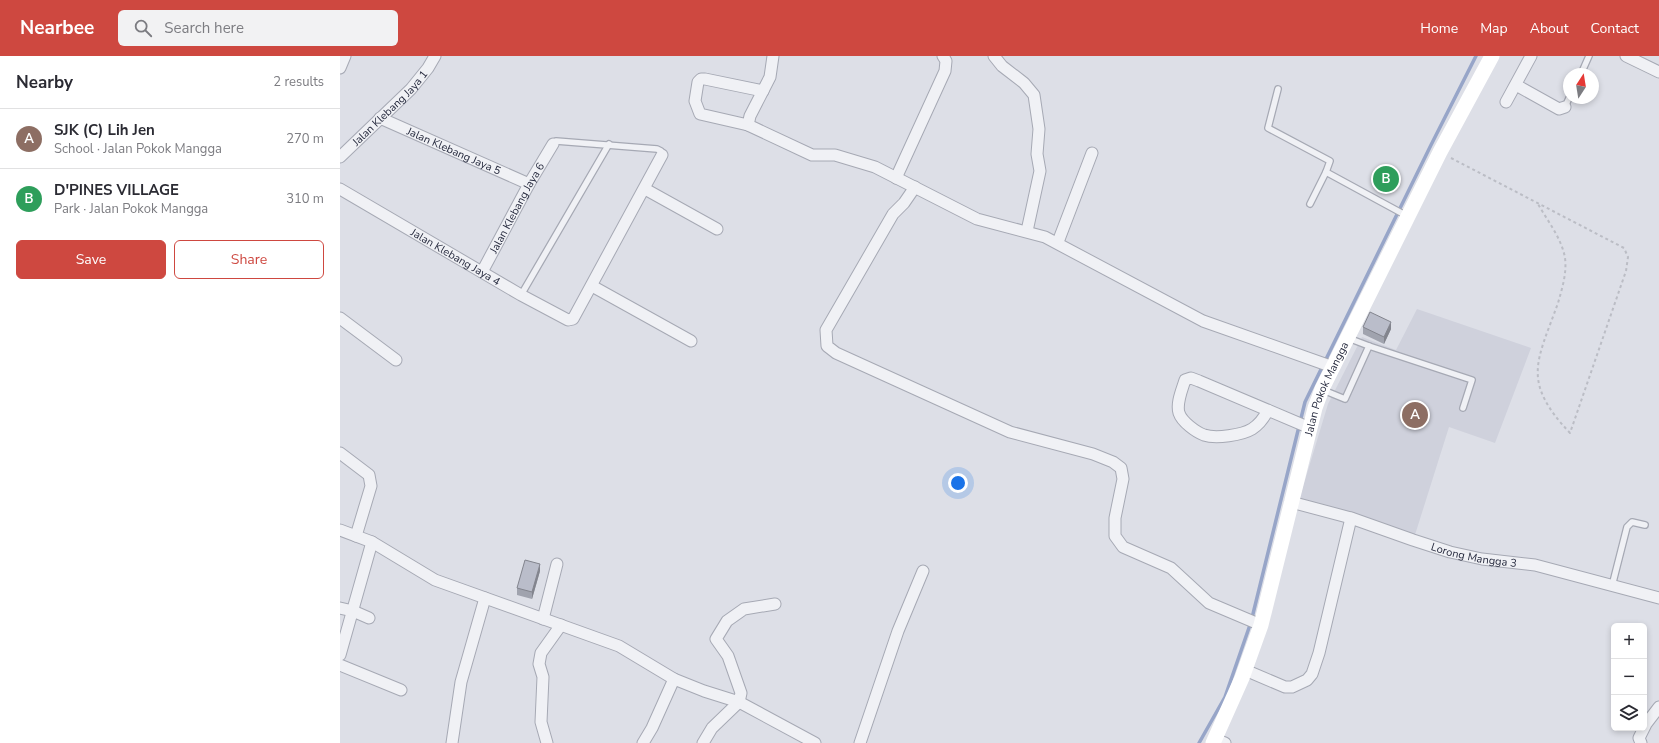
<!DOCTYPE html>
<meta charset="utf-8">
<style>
body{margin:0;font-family:"Nunito Sans",sans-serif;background:#f2f2f3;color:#2b2b33}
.controls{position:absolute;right:12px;bottom:12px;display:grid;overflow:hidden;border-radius:6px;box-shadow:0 2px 6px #0003}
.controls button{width:36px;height:36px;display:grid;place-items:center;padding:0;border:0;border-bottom:1px solid #e1e1e2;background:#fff;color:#2b2b33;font:20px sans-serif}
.compass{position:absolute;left:1223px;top:12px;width:36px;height:36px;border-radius:50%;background:#fff;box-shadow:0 2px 6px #0003;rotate:12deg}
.you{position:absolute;left:618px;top:427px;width:14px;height:14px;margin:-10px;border:3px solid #fff;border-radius:50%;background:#1a73e8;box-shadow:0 0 0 6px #1a73e833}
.badge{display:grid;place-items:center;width:26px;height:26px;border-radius:50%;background:#ce4840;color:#fff;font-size:13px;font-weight:700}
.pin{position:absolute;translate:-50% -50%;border:2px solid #fff;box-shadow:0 1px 4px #0006}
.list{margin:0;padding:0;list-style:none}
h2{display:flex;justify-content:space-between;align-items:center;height:52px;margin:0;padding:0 16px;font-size:17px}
h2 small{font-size:13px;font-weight:400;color:#7c7c81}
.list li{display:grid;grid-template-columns:26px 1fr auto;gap:12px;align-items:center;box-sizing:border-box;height:60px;padding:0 16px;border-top:1px solid #e1e1e2}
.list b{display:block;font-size:15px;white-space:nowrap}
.list p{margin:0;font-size:13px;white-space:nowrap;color:#7c7c81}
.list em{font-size:13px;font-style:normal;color:#7c7c81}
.actions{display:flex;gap:8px;padding:12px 16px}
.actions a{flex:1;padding:9px 0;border:1px solid #ce4840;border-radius:6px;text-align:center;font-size:14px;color:#ce4840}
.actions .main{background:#ce4840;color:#fff}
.icon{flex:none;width:22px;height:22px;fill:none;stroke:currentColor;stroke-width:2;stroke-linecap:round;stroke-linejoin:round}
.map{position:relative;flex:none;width:1319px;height:687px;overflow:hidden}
header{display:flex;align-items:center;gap:24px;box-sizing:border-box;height:56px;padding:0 20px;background:#ce4840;color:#fff}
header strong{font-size:19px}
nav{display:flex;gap:22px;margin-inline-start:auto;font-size:14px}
.search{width:280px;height:36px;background:#f2f2f3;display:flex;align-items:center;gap:10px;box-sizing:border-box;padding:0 14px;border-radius:6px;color:#7c7c81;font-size:15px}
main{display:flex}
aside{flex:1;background:#fff}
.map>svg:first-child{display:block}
</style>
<header>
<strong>Nearbee</strong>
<div class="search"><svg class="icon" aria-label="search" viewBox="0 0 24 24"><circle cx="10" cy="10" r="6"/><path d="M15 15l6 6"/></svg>Search here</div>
<nav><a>Home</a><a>Map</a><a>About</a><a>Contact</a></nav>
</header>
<main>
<aside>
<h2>Nearby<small>2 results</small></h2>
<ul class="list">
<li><span class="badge" style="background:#8d6e63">A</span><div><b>SJK (C) Lih Jen</b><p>School · Jalan Pokok Mangga</p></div><em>270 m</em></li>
<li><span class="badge" style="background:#2e9e5b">B</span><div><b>D'PINES VILLAGE</b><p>Park · Jalan Pokok Mangga</p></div><em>310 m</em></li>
</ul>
<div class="actions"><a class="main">Save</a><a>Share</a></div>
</aside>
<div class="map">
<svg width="1319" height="687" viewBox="0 0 1319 687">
<rect width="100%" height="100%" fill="#dddfe7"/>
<path fill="#cfd1dc" d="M1077,253l114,39 -36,95 -46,-16 -35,111 -115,-38 29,-96 34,-67 34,13z"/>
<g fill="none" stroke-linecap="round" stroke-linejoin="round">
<path stroke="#97a5c8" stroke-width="3.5" d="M859,687l26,-46 26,-75 54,-220 126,-257 45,-89"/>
<defs>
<g id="lane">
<path d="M1241,18l8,-18"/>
<path d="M938,33l-10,39 62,33 -4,11 -16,32"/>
<path d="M1225,51l4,-9"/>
<path d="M213,88l3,-3 101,8 4,2 1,4"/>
<path d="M986,116l81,44"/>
<path d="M181,239l88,-151"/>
<path d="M1008,282l21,8"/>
<path d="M983,334l22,9 24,-53 103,34 -9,28"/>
<path d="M1272,530l15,-59 5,-5 13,3"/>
</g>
<g id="street">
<path d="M433,0l-3,21 -20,39 -2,9 64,30h23l40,12 102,52 68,18 158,84 130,46"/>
<path d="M654,0l8,10 22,17 10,12 5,34 -2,25 3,17 -13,60"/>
<path d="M1286,0l33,16"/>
<path d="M0,12l5,-12"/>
<path d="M1176,29l43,24 6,-2"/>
<path d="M1166,46l25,-46"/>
<path id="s1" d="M40,62l149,66"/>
<path d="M408,69l-48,-11 -5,-13 3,-19 3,-3h4l58,12"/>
<path id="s2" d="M0,101l71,-68 17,-21 7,-12"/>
<path d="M556,122l49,-107 1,-10 -3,-5"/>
<path d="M575,131l-11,16 -11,11 -67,116 1,16 9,7 174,79 83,22 20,8 8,6 2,11 -8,39v18l8,11 48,21 38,35 52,22"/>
<path id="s3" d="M0,133l181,106 47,25 5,-1 89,-164"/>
<path d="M305,133l72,40"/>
<path d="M718,186l34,-89"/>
<path id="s4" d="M142,216l47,-88 24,-40"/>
<path d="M252,230l99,55"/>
<path d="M0,262l56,42"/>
<path d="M928,354c-4,8 -8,14 -16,19 -10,6 -36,10 -48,6 -8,-3 -22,-13 -25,-22 -3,-10 3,-23 6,-33l6,-2 8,3 111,47"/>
<path d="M0,397l29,22 2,11 -15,50"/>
<path id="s5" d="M951,446l60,16 62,22 37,12 32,7 53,6 124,33"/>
<path d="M0,474l32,12 63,38 184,66 55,33 30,12 35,11 76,41"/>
<path d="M0,552l13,3 16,7"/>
<path d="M203,563l14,-55"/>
<path d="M0,599l32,-113"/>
<path d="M0,609l61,25"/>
<path d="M905,614l40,17h7l15,-7 5,-6 7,-21 32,-135"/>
<path d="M875,683l10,4"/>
<path d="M112,687l9,-61 24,-84"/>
<path d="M207,687l-6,-21 2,-45 -4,-13 2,-11 20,-28"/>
<path d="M303,687l9,-15 22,-49"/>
<path d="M363,687l9,-15 27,-26 2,-9 -13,-37 -12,-17 11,-18 17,-12 31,-5"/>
<path d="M520,687l38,-112 25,-60"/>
<path d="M1301,687l-2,-5 7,-14 13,-17"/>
</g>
</defs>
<use href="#lane" stroke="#a6a9b4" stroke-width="8"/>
<use href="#street" stroke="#a6a9b4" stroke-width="13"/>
<path stroke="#bbbdc5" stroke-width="2" stroke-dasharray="3 3" stroke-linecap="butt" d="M1111,102l173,90 4,9 -2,14 -56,162c-49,-52 -33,-71 -12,-130 4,-14 9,-30 7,-45 -3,-19 -18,-38 -27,-54"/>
<use href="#lane" stroke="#f0f1f5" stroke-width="5.5"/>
<use href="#street" stroke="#f0f1f5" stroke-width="11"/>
<path stroke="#fff" stroke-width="15" id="s6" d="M873,687l29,-65 19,-53 54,-217 7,-19 118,-237 52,-96"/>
</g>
<g fill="#a0a3ae">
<path d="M1023,271l28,2 -7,15 -21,-10z"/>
<path d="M200,515l-8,28 -15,-4v-7z"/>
</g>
<g fill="#82848d">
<path d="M1051,266v7l-7,15v-7z"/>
<path d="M200,508v7l-8,28v-7z"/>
</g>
<g fill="#babdca" stroke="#82848d">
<path d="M1030,256l21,10 -7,15 -21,-10z"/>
<path d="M185,504l15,4 -8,28 -15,-4z"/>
</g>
<g text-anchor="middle" stroke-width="3" stroke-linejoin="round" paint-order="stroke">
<g font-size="11" fill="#262a3e" stroke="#eceef5">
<text dy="4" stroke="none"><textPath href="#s2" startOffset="70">Jalan Klebang Jaya 1</textPath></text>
<text dy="4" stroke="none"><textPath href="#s1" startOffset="81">Jalan Klebang Jaya 5</textPath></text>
<text dy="4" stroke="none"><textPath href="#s4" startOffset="73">Jalan Klebang Jaya 6</textPath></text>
<text dy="4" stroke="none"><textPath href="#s3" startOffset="134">Jalan Klebang Jaya 4</textPath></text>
<text dy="4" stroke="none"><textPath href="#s6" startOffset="373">Jalan Pokok Mangga</textPath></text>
<text dy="4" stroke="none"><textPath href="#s5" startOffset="191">Lorong Mangga 3</textPath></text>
</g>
</g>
</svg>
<div class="controls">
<button>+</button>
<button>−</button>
<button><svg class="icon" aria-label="layers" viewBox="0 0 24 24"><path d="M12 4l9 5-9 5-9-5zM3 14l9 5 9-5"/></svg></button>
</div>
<svg class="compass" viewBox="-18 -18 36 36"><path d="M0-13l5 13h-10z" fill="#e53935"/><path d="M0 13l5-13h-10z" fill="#7c7c81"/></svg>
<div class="you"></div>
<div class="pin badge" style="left:1075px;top:359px;background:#8d6e63">A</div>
<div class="pin badge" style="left:1046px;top:123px;background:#2e9e5b">B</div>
</div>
</main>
